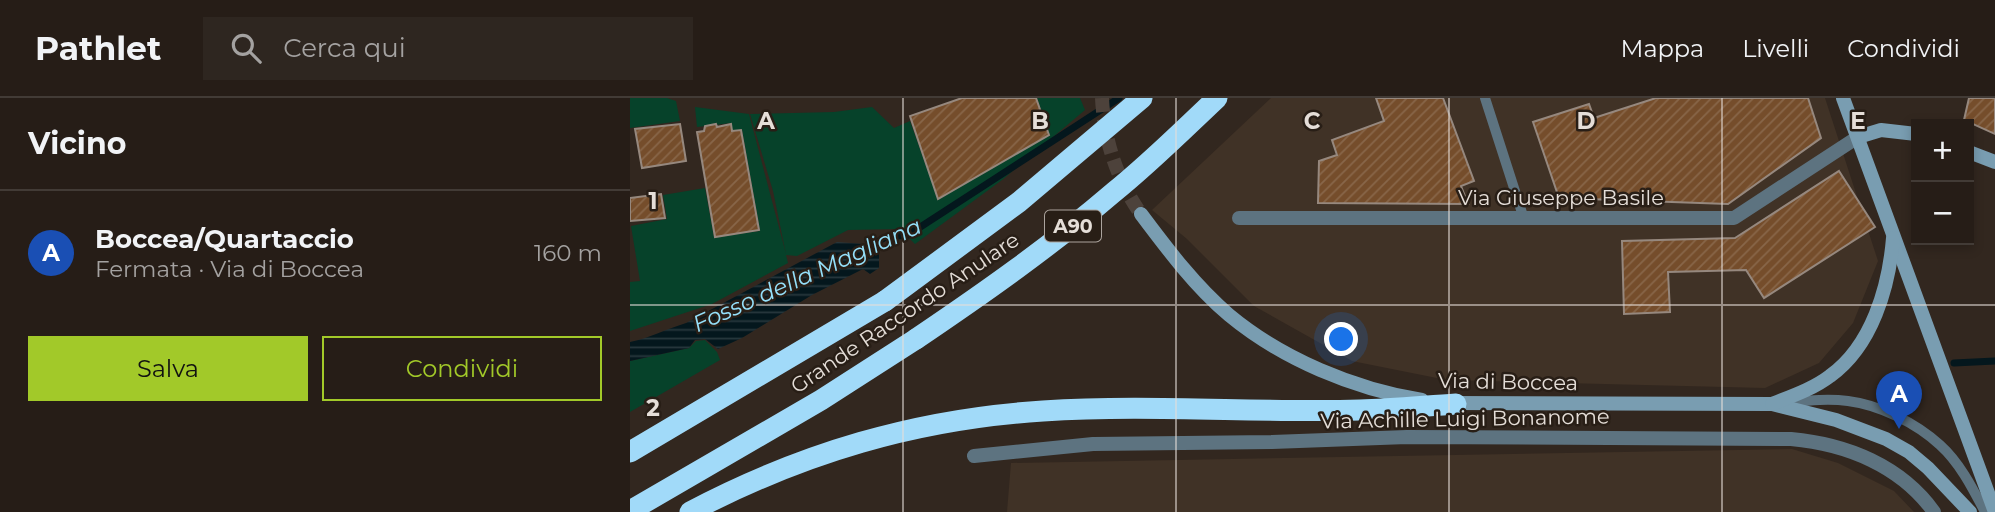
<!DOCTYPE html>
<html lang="it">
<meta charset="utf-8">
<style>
body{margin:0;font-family:Montserrat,sans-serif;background:#2e2620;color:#f1f3f6}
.controls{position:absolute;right:21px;top:21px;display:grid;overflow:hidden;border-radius:0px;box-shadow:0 4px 10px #0003}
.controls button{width:63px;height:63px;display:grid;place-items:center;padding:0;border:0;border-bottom:2px solid #423b36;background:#261d17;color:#f1f3f6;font:35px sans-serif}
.you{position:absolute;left:712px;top:242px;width:24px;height:24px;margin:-18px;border:5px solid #fff;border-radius:50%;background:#1a73e8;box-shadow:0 0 0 10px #1a73e833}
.badge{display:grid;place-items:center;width:46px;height:46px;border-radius:50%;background:#a2c929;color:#fff;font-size:23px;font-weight:700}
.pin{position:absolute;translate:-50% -58px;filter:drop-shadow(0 2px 4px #0008)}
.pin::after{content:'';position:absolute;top:37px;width:24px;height:21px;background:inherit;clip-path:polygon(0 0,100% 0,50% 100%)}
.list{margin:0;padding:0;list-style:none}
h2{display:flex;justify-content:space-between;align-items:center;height:91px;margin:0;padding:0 28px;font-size:30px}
h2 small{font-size:23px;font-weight:400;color:#a4a2a1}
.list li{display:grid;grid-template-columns:46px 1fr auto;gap:21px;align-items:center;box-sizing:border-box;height:126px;padding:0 28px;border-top:2px solid #423b36}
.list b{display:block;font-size:26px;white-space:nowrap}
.list p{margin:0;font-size:23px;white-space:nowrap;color:#a4a2a1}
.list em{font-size:23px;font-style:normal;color:#a4a2a1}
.actions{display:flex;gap:14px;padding:21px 28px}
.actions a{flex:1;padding:16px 0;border:2px solid #a2c929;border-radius:0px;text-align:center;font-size:24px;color:#a2c929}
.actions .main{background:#a2c929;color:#111}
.icon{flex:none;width:38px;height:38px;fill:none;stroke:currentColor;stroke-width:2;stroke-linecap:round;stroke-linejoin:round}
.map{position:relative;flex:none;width:1365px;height:414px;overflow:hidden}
header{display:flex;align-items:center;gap:42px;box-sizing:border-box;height:98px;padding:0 35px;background:#261d17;border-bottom:2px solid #423b36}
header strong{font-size:33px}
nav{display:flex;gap:38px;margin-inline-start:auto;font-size:24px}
.search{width:490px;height:63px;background:#2e2620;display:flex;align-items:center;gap:18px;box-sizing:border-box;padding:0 24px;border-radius:0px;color:#a4a2a1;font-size:26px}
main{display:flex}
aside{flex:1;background:#261d17}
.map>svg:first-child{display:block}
</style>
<header>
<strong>Pathlet</strong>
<div class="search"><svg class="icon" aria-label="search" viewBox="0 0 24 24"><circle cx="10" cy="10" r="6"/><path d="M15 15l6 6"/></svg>Cerca qui</div>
<nav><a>Mappa</a><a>Livelli</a><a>Condividi</a></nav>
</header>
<main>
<aside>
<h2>Vicino<small></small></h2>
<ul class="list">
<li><span class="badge" style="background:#1a4fb4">A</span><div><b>Boccea/Quartaccio</b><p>Fermata · Via di Boccea</p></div><em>160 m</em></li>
</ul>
<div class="actions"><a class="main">Salva</a><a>Condividi</a></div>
</aside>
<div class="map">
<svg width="1365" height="414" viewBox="0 0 1365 414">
<defs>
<pattern id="water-rules" width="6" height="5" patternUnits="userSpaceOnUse" patternTransform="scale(1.75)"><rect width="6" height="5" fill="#04171d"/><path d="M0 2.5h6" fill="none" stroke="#28383d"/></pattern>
<pattern id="building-hatch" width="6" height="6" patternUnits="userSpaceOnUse" patternTransform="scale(1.75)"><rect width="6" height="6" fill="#754d2b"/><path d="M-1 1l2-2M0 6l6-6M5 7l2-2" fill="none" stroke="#886649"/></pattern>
</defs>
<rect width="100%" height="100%" fill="#32271f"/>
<g fill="#403226">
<path d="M641,0h554l53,163 -25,62 -34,40 -54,25 -318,-8 -95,-19 -98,-55 -67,-67 -35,-29z"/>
<path d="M1162,351l46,14 56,28 20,21h-907l4,-49z"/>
</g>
<g fill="#06422a">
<path d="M0,0h37l9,3 4,20 -50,7z"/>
<path d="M407,0h43l5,12 -83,70 -87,64 -15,-15 -52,1 -51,26 -11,-1 2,8 -76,41 -82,27v-49l10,-1 -9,-55 36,-7 -4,-24 42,-7 9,49 46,-6 -18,-101h-10l-1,-7 -34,4 -2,-20 54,7 37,140 -13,-63 -23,-77 84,-2 38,-5 22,21 16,-7 28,78 111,-64 1,1z"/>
<path d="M75,242l12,12 3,8 -90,52v-51l59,-13 7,-7z"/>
</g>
<path fill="url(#water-rules)" d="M207,144l42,3v23l-9,6 -7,-5 -51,26 -70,43 -24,11 -13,-10 -10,1 -6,8 -59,13v-19c20,-4 36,-13 56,-19z"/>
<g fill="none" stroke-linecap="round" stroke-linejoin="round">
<g stroke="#04171d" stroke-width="7">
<path d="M238,149l18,-10 22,-2 211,-137"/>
<path d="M1324,265l41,-2"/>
</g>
</g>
<g fill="url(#building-hatch)" stroke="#96887e" stroke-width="2">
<path d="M332,0h74l13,37 -111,64 -28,-83z"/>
<path d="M746,0h67l31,83 -13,5 7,18 -150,-1 1,-42 18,-6 -5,-15 52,-19z"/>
<path d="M1026,0h152l13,40 -93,66 -169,-6 -26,-76 56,-18 5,14z"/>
<path d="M1339,0h26v36l-31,-14z"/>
<path d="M50,26l6,37 -44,7 -7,-39z"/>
<path d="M86,26l1,3 14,-3 1,7 9,-1 18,100 -44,7 -18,-105 7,-1 1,-5z"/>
<path d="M1209,73l36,56 -111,71 -18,-28 -78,2 2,40 -46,2 -2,-73 113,-3z"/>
<path d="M31,96l4,24 -35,3v-23z"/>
</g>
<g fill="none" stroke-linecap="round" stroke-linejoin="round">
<path stroke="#4d423b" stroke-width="14" stroke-dasharray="14 7" stroke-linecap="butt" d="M472,0c2,42 15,82 39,116"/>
<g stroke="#5d7380" stroke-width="10">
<path d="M855,0l39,121"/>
<path d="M1153,305c21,-2 43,-5 65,-2 32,4 68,22 92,44 20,18 33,44 45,67"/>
</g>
<g stroke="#5d7380" stroke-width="14">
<path d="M609,120h495l124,-81"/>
<path d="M344,358l119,-12 179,-2 135,-5 384,2c56,5 110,27 143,73"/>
</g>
<g stroke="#799db1" stroke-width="14">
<path d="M1213,0l152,414"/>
<path d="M1228,39l23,-7 35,4"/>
<path d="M1339,54l26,10"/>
<path d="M511,116c27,36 54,72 88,101 53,44 125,74 193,85"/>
<path d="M819,305l323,1 64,16 50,19 23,13 19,16 42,44"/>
<path d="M1142,306c20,-8 41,-15 58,-28 42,-30 59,-89 63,-138"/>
</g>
<g stroke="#a1daf9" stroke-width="21">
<path d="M0,354l255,-151"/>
<path d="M0,413l191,-111 95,-61"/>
<path d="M60,414c112,-59 226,-93 353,-101 106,-7 212,2 317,-1 32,-1 64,-4 96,-6"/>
</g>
<g stroke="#a1daf9" stroke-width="21">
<path d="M255,203l134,-99 123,-104"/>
<path d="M286,241c68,-46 135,-93 198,-147 36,-29 69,-62 103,-94"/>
</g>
</g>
<path fill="none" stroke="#e5ded8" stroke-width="2" stroke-opacity="0.55" d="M273,0v414M546,0v414M819,0v414M1092,0v414M0,207h1365"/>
<g text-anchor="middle" stroke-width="5" stroke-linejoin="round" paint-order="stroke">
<rect fill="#281e16" stroke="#aca49e" stroke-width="2" x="415" y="112.5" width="56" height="31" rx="5"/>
<g font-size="19" font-weight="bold" fill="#e5ded8">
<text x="443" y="135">A90</text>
</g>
<g font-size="21" fill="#e5ded8" stroke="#281e16">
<text x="931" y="107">Via Giuseppe Basile</text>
<text transform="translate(275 215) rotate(-34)" y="7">Grande Raccordo Anulare</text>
<text transform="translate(878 284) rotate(1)" y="7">Via di Boccea</text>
<text transform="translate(835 321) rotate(-1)" y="7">Via Achille Luigi Bonanome</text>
</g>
<g font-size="23" font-style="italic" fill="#95e0fa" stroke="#281e16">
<text transform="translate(177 177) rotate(-24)" y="8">Fosso della Magliana</text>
</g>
</g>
<g font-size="23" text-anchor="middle" font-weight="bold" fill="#e5ded8" stroke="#281e16" stroke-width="5" stroke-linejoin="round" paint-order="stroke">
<text x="136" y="31">A</text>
<text x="410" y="31">B</text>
<text x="682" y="31">C</text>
<text x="956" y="31">D</text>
<text x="1228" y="31">E</text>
<text x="23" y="111">1</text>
<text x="23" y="318">2</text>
</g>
</svg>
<div class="controls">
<button>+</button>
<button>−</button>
</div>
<div class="you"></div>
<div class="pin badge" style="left:1269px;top:331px;background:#1a4fb4">A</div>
</div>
</main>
